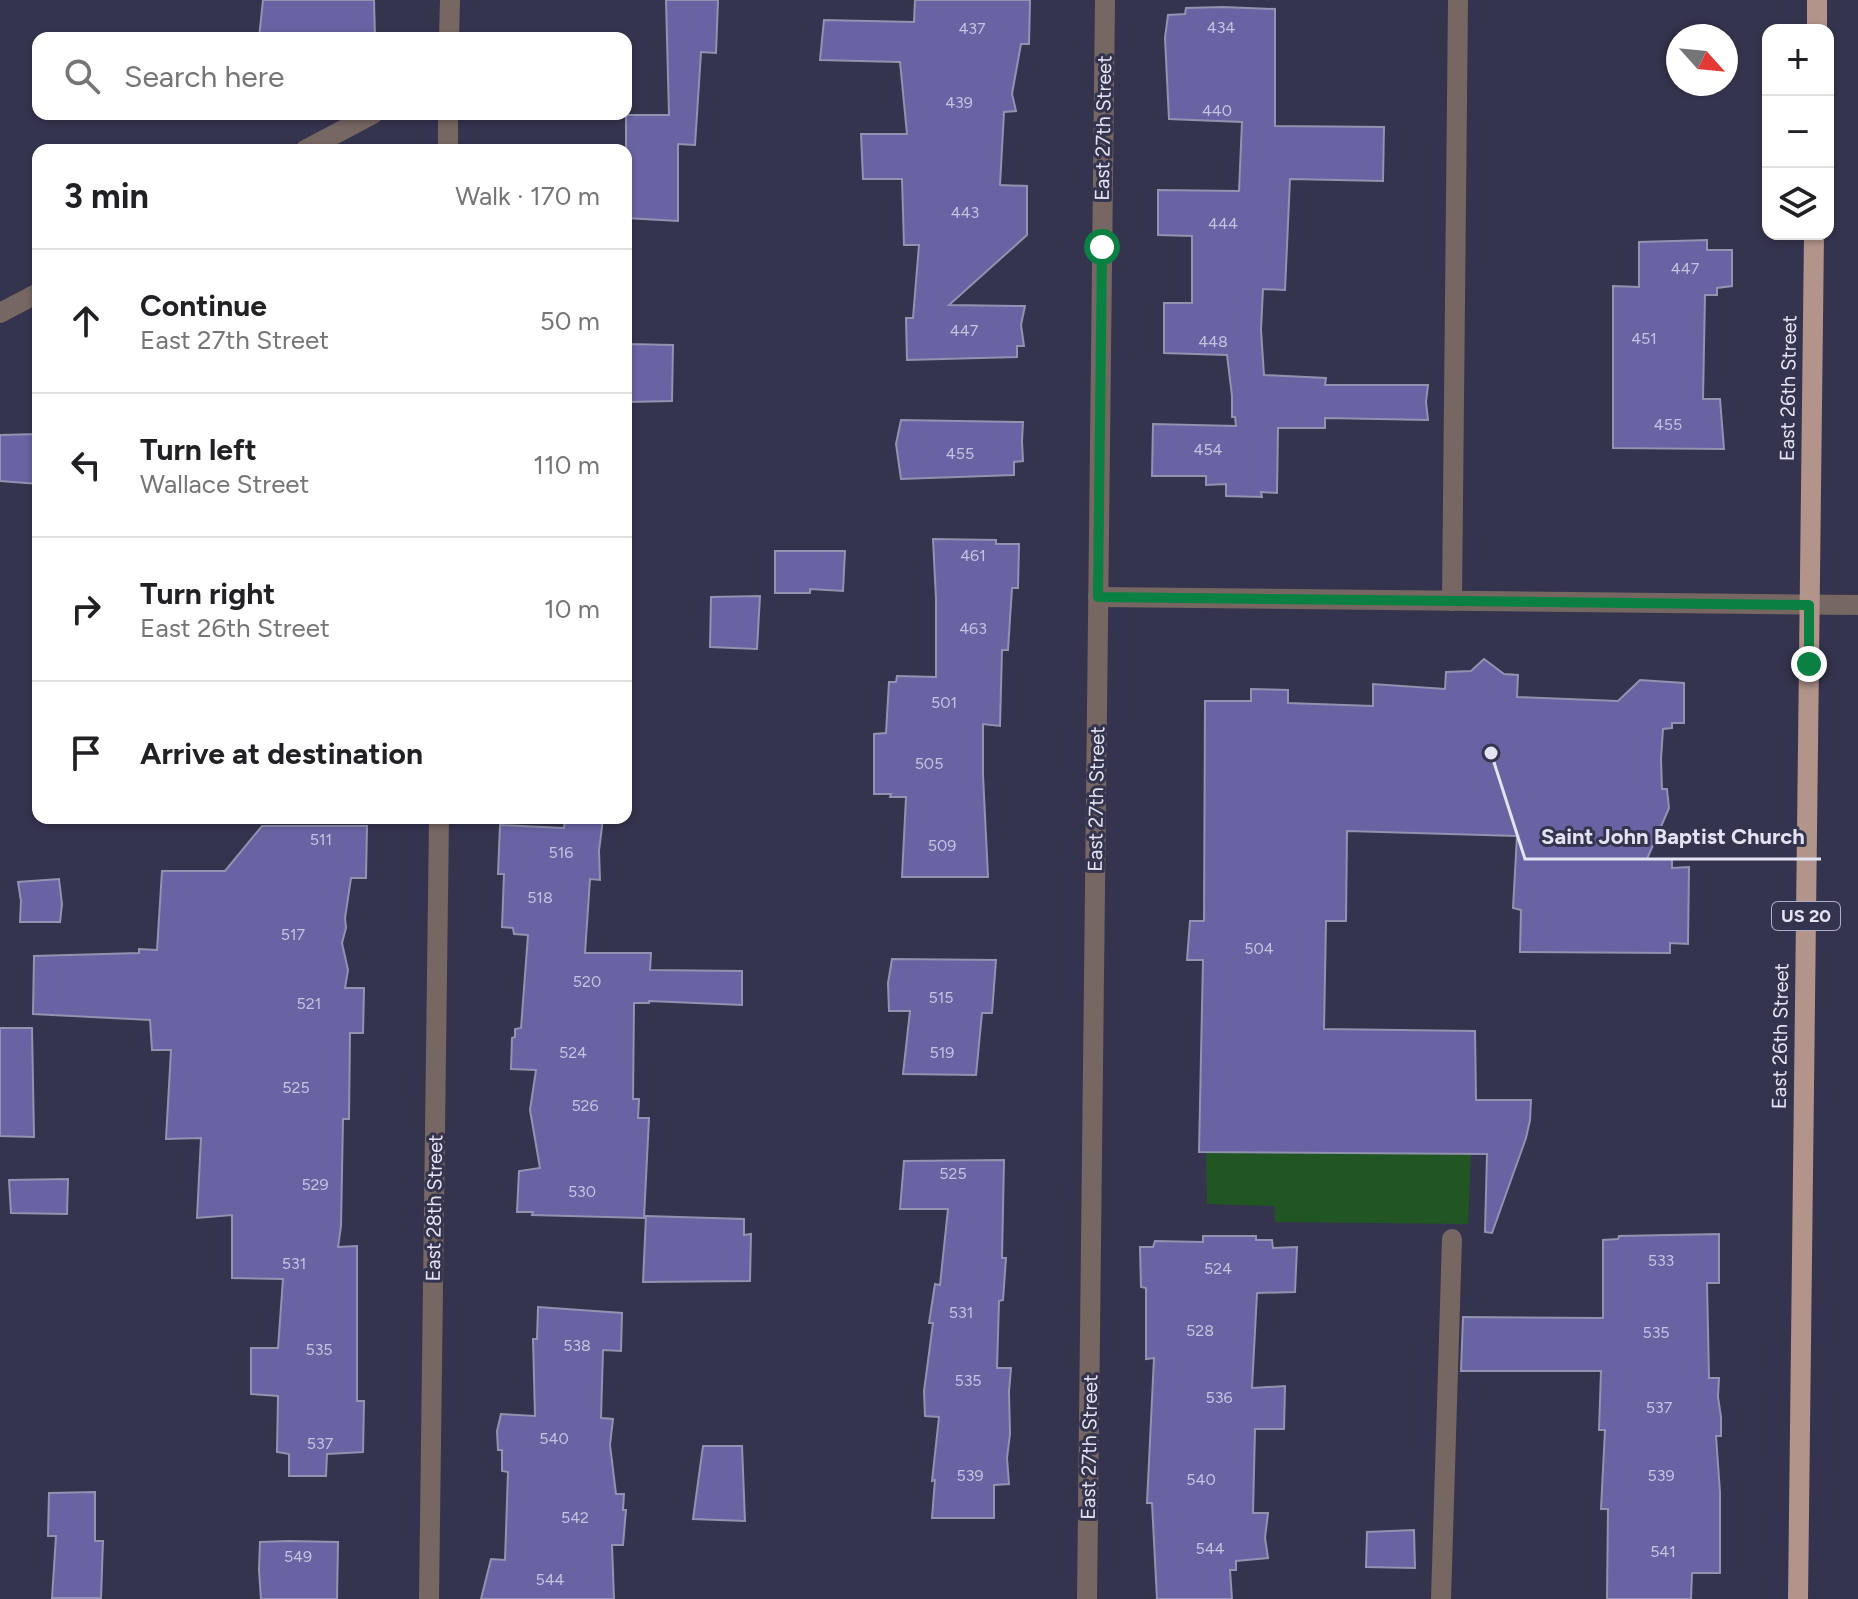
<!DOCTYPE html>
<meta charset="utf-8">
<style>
body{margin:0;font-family:Figtree,sans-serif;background:#f2f2f2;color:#202124}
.controls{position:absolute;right:24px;top:24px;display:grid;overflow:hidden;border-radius:16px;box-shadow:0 2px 6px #0004}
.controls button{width:72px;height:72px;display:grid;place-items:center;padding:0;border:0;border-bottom:2px solid #e0e0e0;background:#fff;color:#202124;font:40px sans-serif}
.compass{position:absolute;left:1666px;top:24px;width:72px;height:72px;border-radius:50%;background:#fff;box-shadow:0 2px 6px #0004;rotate:117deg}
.stop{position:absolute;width:24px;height:24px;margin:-18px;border:6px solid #0b8043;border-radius:50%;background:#fff}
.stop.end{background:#0b8043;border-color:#fff;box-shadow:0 2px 8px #0008}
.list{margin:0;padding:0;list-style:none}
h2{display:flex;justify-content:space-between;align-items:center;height:104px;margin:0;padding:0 32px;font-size:34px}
h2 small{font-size:26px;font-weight:400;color:#757577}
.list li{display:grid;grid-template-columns:52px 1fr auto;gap:24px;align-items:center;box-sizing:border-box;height:144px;padding:0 32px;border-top:2px solid #e0e0e0}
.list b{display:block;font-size:30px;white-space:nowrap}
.list p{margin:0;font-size:26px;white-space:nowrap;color:#757577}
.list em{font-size:26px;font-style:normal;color:#757577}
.icon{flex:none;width:44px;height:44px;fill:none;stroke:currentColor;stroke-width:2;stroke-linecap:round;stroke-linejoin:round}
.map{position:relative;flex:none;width:1858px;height:1599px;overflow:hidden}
.search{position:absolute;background:#fff;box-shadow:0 2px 6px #0004;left:32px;top:32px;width:600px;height:88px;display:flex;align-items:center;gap:20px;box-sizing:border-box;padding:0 28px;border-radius:16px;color:#757577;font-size:30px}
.panel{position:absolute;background:#fff;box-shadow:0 2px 6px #0004;left:32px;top:144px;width:600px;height:680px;border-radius:16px}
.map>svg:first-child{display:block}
</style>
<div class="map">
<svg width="1858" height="1599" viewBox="0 0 1858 1599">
<rect width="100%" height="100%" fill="#35344e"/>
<path fill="#225524" d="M1206,1152l265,2 -3,70 -193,-2 -1,-16 -67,-2z"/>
<g fill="#6863a2" stroke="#9292b1" stroke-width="2">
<path d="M263,0h111l1,38h-116z"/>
<path d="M666,0h52l-2,53 -15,-1 -6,93 -17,-1v77l-52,-3v-103h43z"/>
<path d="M915,0h115l-1,44h-8l-9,50 4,17 -12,1 -4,73 27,1v49l-78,70 76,1 -4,19 3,21h-7v11l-110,3 -1,-42h7l6,-73h-15l-2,-66h-39l-2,-45h46l-7,-72 -80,-2 4,-40 90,2z"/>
<path d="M1223,7l52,2v117l109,1 -1,54 -93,-2 -5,111 -22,-1 -2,41 3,45 62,3 -1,7h103l-2,17 2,18 -103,-2v10h-47l-1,65 -16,-1 1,5 -36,-1v-12l-20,1v-9h-54l1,-52 83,2 -1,-9h-3v-21l-5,-41 -63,-2v-50h28v-67l-34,-1v-45l81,1 3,-69 -73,-3 -4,-81 3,-23 17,-1 1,-6z"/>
<path d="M1707,240v10h25v36l-15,2v7h-12l-2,104h17l4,50 -111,-1v-162l26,1v-45z"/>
<path d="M626,344l47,1 -1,56 -44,1z"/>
<path d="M901,420l122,2 -1,19 1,20 -9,1v13l-113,4 -5,-35z"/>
<path d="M38,434v50l-38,-3v-46z"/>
<path d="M933,539l63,1v4h23l-1,44h-6l-4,62h-6l-2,76 -17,-2v51l5,102h-86l4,-80h-16l1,-3h-17v-60l12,-1 3,-51h7l1,-6 39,1v-78z"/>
<path d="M775,551h70l-2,40 -33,-2v4h-35z"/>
<path d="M760,596l-3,53 -47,-2 1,-50z"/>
<path d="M1484,659l20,15 14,1 -1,22 101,4 22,-21 44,3v40h-12v5l-9,1 -2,30 1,30h5l2,19 -22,51h25v9l17,-1 -1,77 -18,-1v10l-150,-1 1,-42 -8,-2 4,-72 -170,-5 -1,90h-20l-2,108 151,2 1,69h55l-1,20 -4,18 -34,95 -7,-1 2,-78 -288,-2 4,-192h-16l3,-39h14l1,-220h46v-12l37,1v13l85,3v-22l72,5 1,-17 25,-1z"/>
<path d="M565,818h38l-4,33 1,29 -10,-1 -5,74h66l-1,17 92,1v34l-93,-4v2h-15l-1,96h6l-1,19h11l-5,100 -112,-3 1,-3h-16l2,-41 21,-3 -10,-58 6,-40 -25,-1 1,-31 3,-1v-8l6,-1 7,-93 -14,-1 -1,-6 -11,-1 2,-53h-6l2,-49 64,3z"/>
<path d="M262,826h105l-1,52h-15l-6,40 1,10 -4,15 6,27 -3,18h19l-1,45h-13l-1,86h-6l-2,107 -3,21 19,-1v155h7l-1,51 -36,2 -1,22h-37v-22l-12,-2 1,-56 -27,-2v-46h27l5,-69 -51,-1v-63l-35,3 4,-80 -35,1 5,-89h-19l-2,-30 -117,-6 1,-58 105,-3v-4l18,1 5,-79h63z"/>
<path d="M59,879l3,25 -2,18h-40l1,-21 -3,-19z"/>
<path d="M892,959l104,1 -4,53h-10l-6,62 -73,-1 7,-63h-21l-1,-28z"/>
<path d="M0,1028h32l2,109 -34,-1z"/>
<path d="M1004,1160l-2,98h4l-3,42 -4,1 -2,67h14l-2,24 1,42 -3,24 2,26 -15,1v33h-62l3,-38 -3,1 7,-64 -14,-1 -1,-25 9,-68h-4l6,-39 5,1 8,-76h-48l4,-48z"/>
<path d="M68,1179l-1,35 -56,-1 -2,-33z"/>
<path d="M646,1216l98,3v16l7,-1 -1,47 -107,1z"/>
<path d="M1719,1234v49h-12l2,95h10l-1,19 3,20v19h-5l4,56v81h-28l-1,26h-84l1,-90h-7l4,-79h-6l2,-59h-140l2,-54 140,1v-78l15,-1 1,-3z"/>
<path d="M1203,1236h53v4h16l1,8 24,-1 -2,45 -38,1 -5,95 33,-2 -1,43h-29l-2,84h15l-3,25 3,20 -32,3v9h-6l2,29h-75l-5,-96h-5l7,-145 -8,1v-71l-5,-1 -1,-40h13l2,-6 48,1z"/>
<path d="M538,1307l84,6 -1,38 -18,-1 -2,68 12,1 -3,26 6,49h8l-1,16h3l-3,35h-11l2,54h-133l10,-40 14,1 3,-88 -6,-1v-21h-4l-1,-19 4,-17 34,2 -2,-77h4z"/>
<path d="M703,1446h39l3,75 -52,-2z"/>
<path d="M95,1492v49h8l-2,57h-49l4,-62h-8l1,-43z"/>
<path d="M1414,1530l1,38 -49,-1 1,-35z"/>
<path d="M289,1541l49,1 -1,57h-76l-2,-29 1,-28z"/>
</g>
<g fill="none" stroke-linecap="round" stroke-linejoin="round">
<g stroke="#766762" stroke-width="20">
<path d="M449,38l1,-38"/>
<path d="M305,150l68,-36"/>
<path d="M448,150v-36"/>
<path d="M0,313l38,-20"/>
<path d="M1098,597l760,8"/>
<path d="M1452,601l6,-601"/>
<path d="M429,1599l10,-781"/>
<path d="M1087,1599l18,-1599"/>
<path d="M1441,1599l11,-360"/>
</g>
<g stroke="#b2948b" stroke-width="20">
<path d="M1817,30v-30"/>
<path d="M1798,1599l16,-1365"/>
</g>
</g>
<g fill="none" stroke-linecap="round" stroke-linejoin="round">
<path stroke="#0b8043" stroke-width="10" d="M1102,247l-4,350 711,8v59"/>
</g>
<g text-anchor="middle" stroke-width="6" stroke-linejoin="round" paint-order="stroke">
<g font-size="16" fill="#c4c3e0">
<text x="1221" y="33">434</text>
<text x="972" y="34">437</text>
<text x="959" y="108">439</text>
<text x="1217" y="116">440</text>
<text x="965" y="218">443</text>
<text x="1223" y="229">444</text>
<text x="1685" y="274">447</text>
<text x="964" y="336">447</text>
<text x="1644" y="344">451</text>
<text x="1213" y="347">448</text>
<text x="1668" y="430">455</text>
<text x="1208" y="455">454</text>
<text x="960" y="459">455</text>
<text x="973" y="561">461</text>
<text x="973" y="634">463</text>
<text x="944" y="708">501</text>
<text x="929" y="769">505</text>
<text x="321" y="845">511</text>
<text x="942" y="851">509</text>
<text x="561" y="858">516</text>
<text x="540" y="903">518</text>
<text x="293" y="940">517</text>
<text x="1259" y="954">504</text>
<text x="587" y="987">520</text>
<text x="941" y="1003">515</text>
<text x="309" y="1009">521</text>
<text x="573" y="1058">524</text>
<text x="942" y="1058">519</text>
<text x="296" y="1093">525</text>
<text x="585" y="1111">526</text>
<text x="953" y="1179">525</text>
<text x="315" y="1190">529</text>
<text x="582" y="1197">530</text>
<text x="1661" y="1266">533</text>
<text x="294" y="1269">531</text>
<text x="1218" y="1274">524</text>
<text x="961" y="1318">531</text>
<text x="1200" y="1336">528</text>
<text x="1656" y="1338">535</text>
<text x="577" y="1351">538</text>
<text x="319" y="1355">535</text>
<text x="968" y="1386">535</text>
<text x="1219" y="1403">536</text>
<text x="1659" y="1413">537</text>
<text x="554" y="1444">540</text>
<text x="320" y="1449">537</text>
<text x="970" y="1481">539</text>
<text x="1661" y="1481">539</text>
<text x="1201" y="1485">540</text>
<text x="575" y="1523">542</text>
<text x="1210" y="1554">544</text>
<text x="1663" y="1557">541</text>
<text x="298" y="1562">549</text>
<text x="550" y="1585">544</text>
</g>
<rect fill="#35344e" stroke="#afaec2" stroke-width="2" x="1772" y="902" width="68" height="28" rx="6"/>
<g font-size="18" font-weight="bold" fill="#e3e3f4">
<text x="1806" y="922">US 20</text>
</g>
<g font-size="20" fill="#e3e3f4" stroke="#35344e">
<text transform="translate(1103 128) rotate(-89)" y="7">East 27th Street</text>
<text transform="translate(1788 388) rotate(-89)" y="7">East 26th Street</text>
<text transform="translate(1096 799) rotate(-89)" y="7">East 27th Street</text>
<text transform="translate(1780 1036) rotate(-89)" y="7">East 26th Street</text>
<text transform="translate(434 1208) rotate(-89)" y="7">East 28th Street</text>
<text transform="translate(1089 1447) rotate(-89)" y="7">East 27th Street</text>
</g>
</g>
<path fill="none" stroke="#e3e3f4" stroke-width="3" d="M1491 753L1525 859H1821"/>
<circle fill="#e3e3f4" stroke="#35344e" stroke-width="3" cx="1491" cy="753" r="8"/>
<g font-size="22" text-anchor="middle" font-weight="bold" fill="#e3e3f4" stroke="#35344e" stroke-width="6" stroke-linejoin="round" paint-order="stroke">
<text x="1673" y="844">Saint John Baptist Church</text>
</g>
</svg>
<div class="controls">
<button>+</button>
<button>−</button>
<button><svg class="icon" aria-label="layers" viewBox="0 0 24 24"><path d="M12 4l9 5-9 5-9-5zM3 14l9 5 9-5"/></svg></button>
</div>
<svg class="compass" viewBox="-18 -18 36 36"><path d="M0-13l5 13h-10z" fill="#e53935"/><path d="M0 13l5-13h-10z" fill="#757577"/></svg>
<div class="stop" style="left:1102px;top:247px"></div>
<div class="stop end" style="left:1809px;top:664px"></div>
<div class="search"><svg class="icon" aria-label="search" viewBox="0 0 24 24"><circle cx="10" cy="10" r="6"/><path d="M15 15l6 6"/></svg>Search here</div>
<section class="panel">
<h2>3 min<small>Walk · 170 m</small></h2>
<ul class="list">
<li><svg class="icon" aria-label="ahead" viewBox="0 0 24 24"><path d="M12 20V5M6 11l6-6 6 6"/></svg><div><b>Continue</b><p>East 27th Street</p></div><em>50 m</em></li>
<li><svg class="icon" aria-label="left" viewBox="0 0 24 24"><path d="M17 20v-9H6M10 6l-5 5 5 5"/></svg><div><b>Turn left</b><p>Wallace Street</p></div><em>110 m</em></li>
<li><svg class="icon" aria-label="right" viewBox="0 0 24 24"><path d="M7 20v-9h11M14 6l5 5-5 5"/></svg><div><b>Turn right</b><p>East 26th Street</p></div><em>10 m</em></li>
<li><svg class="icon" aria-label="arrive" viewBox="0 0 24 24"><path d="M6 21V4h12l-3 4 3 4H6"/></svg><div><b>Arrive at destination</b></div></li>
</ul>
</section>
</div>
